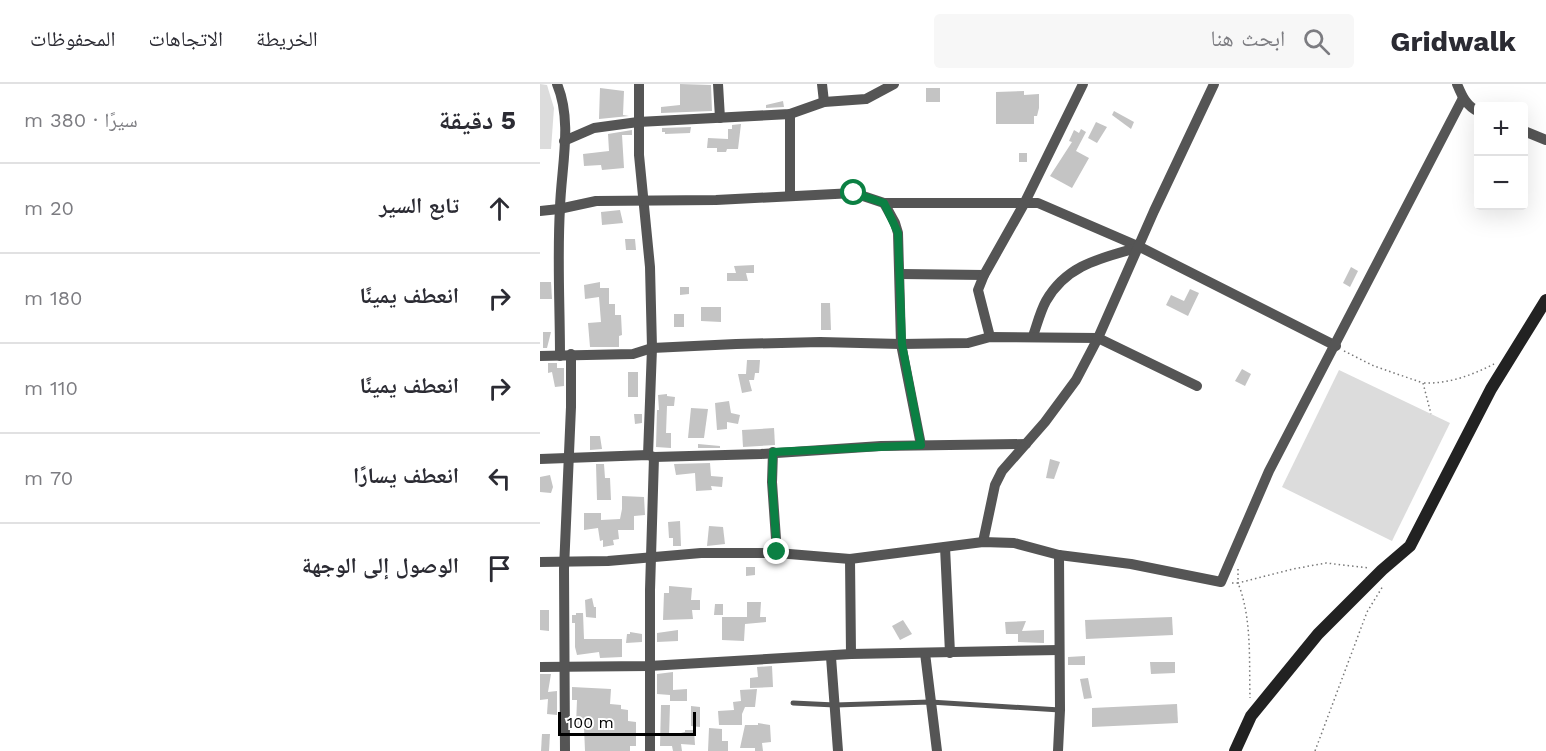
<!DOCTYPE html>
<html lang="ar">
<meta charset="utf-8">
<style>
body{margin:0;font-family:"Work Sans","Noto Naskh Arabic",sans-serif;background:#f7f7f7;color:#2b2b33;direction:rtl}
.controls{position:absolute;right:18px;top:18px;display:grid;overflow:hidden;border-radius:6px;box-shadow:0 6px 24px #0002}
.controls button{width:54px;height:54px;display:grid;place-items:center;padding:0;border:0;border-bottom:2px solid #e1e1e2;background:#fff;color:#2b2b33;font:30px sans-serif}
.scale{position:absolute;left:18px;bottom:15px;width:138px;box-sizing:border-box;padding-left:6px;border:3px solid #000;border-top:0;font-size:16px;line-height:21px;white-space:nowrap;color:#000;-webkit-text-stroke:4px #fff;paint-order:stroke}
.stop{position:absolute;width:18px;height:18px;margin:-14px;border:4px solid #0b8043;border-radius:50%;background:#fff}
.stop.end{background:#0b8043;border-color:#fff;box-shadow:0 2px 6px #0008}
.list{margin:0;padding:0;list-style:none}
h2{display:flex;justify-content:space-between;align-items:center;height:78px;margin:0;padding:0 24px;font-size:26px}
h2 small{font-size:20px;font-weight:400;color:#7c7c81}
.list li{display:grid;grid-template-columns:39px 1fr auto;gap:18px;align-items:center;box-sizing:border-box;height:90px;padding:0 24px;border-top:2px solid #e1e1e2}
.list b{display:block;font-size:22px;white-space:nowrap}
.list em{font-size:20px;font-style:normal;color:#7c7c81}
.icon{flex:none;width:33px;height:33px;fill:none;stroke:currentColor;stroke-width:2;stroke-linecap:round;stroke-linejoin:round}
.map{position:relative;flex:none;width:1006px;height:667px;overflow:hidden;direction:ltr}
header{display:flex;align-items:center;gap:36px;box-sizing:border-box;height:84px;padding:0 30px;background:#fff;border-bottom:2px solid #e1e1e2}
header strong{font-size:28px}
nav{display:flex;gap:33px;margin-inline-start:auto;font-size:21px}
.search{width:420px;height:54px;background:#f7f7f7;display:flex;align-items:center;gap:15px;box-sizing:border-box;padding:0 21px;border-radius:6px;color:#7c7c81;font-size:22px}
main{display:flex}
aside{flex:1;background:#fff}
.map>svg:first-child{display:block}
</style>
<header>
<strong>Gridwalk</strong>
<div class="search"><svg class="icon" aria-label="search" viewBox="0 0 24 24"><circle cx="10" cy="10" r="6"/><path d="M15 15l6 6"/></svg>ابحث هنا</div>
<nav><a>الخريطة</a><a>الاتجاهات</a><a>المحفوظات</a></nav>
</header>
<main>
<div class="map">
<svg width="1006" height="667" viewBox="0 0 1006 667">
<rect width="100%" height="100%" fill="#fff"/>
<g fill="#dcdcdc">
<path d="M0,0l7,1 7,23 -3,41h-11z"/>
<path d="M799,286l111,53 -58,118 -110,-54z"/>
</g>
<g fill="#c4c4c4">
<path d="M140,0l31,1 1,26 -51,2v-6l19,-2z"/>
<path d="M60,4l24,3 -1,24 6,1 -30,3z"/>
<rect x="386" y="4" width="14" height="14"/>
<path d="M484,7v4l15,-1v14l-2,8h-3v8h-38v-32z"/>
<path d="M243,17l1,6 -18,1v-3z"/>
<path d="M574,27l20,11 -3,7 -19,-14z"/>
<path d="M556,38l11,5 -10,16 -9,-5z"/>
<path d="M201,40l-3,25h-11l-1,3h-9v-4h-10l1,-10 20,1v-10h4v-4z"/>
<path d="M151,43l-1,6 -25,1v-2h-3v-4z"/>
<path d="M541,45l5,3 -10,19 13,7 -17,30 -22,-12 22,-34 -3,-1 5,-11 5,3z"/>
<path d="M92,46v5h-10l2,33 -22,2 -1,-5 -17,1 -1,-12 26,-3 -1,-17z"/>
<rect x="479" y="69" width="8" height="9"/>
<path d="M80,126l3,13 -21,2 -1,-13z"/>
<path d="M85,155h10l1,11h-10z"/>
<path d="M214,181v8h-8l2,8h-21v-8h9l-2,-7z"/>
<path d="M811,183l7,4 -8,16 -7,-4z"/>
<path d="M0,198h11l1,17h-12z"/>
<path d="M60,198v6h9v16h6v11h6l1,20 -3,1v11h-29l-2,-24 13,-1 -2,-25 -14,2 -1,-14z"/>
<path d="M140,203h9v7l-9,1z"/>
<path d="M650,205l9,4 -11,23 -22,-11 5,-10 13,6z"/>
<path d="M281,219h9l1,27h-10z"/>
<path d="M161,223h20v15l-20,-1z"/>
<rect x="134" y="230" width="10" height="13"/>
<path d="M3,248h8l-4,16h-4z"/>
<path d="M207,276h13l-1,13h-4l-1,7h-5l3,11 -10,2 -4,-19h8z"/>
<path d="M8,279h9v5h7v18l-9,1 -3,-15 -4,1z"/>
<path d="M702,285l9,5 -6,12 -10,-5z"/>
<rect x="88" y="288" width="10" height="25"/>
<path d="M127,310v2l8,1 -1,9h-7l-1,27h5v15l-15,-1 1,-37h2l-1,-15z"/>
<path d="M189,317l2,12 9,2 -2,9 -11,-2v7l-10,1 -2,-27z"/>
<path d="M151,324l17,1 -4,29h-16z"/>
<path d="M94,330h8v9l-7,1z"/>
<path d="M234,344l1,17 -32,2 -1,-17z"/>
<path d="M50,352h10l2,13 -12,1z"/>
<path d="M158,360l22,2v2h-22z"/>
<path d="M510,375l10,3 -6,17 -8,-1z"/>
<path d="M170,379l1,13 12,1 -1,10 -11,-1 1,4 -16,1 -1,-18 -19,2 -2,-11z"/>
<path d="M56,380h8l1,14h5l1,22h-14z"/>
<path d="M10,391l3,12 -2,6 -11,-1v-15z"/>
<path d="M82,412l22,1 1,18 -11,1v14h-16l1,9 -6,1 1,5 -11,2v-7l-3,1 -2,-13 -14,2v-17h17v7l19,-1 2,-10z"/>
<path d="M140,437l1,25h-8v-8h-4l-1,-16z"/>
<path d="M169,442l14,1 2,17 -18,2z"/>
<path d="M206,483h9v8l-9,1z"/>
<path d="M129,502l23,2 -1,12h9v10h-8l1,9 -30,1 1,-27h5z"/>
<path d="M52,514l2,9h2v11l-10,-1 -1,-17z"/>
<path d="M207,518h14l-1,15h6v5l-21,2 -1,17 -22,-1v-23h25z"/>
<path d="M175,520h8v11h-9z"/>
<path d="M0,526h9v21l-9,-1z"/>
<path d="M36,529h7l1,26h38v18l-22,1 -1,-6 -22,3 -2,-8v-24h-3v-8h4z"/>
<path d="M632,533l1,18 -87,4 -1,-19z"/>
<path d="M363,536l9,14 -12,6 -8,-14z"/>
<path d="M486,537l-4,10 22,-1v13l-26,-1v-8h-12l-1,-12z"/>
<path d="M138,546v11l-21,1v-9z"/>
<path d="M90,548l12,2v8l-16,1 1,-9h3z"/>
<path d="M545,572v9h-17v-8z"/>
<path d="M610,578h25v11l-24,1z"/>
<path d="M232,582l1,21 -23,1v-10l8,-1 -1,-10z"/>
<path d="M133,588v18l14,-1v12h-17v-6l-13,-1v-20z"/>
<path d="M0,590h11l-3,18 9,-1v24l-10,-1 1,-15 -8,1z"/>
<path d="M548,594l4,20 -8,1 -4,-20z"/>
<path d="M32,603l39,2 -1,15 11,1v4l7,1v11l8,1v24h-6v5h-45l-1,-24 -8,-2 1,-25h-5z"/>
<path d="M217,605l-2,18h-10l-3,7v11h-23l-1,-14 16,-1 -1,-8 8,-1 -1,-11z"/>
<path d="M637,620l1,19 -86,4v-19z"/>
<path d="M121,621h9l-1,31 16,-4v-2h9l1,15 -14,-1 1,7h-9l-1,-5h-12z"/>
<path d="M151,622l9,1v20l-9,-1z"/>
<path d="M218,639l12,2 1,17 -9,1 1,8h-8v-3h-15l5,-23h13z"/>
<path d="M169,644l13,1v12h6v10h-20z"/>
<path d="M2,650h8l-1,17h-8z"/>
</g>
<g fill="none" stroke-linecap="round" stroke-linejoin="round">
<g stroke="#777" stroke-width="1.5" stroke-dasharray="1.5 3" stroke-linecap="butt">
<path d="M804,267l30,15 49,17 8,31"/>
<path d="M884,299c25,1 48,-8 70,-19"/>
<path d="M698,485v14l55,-14 33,-6 43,5"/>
<path d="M692,499h6c14,35 11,77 12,115"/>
<path d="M775,667l52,-139 16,-26"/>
</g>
<path stroke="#555" stroke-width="5" d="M253,619l42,2 95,-3 130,8"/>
<g stroke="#555" stroke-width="10">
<path d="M17,0c16,38 4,84 3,124 -3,49 0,99 0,148"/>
<path d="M99,0v71l11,112 2,81 -4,107"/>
<path d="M178,0l2,34"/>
<path d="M282,0l2,18"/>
<path d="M917,0c5,12 9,22 22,28"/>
<path d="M984,47l22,9"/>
<path d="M24,57l30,-13 44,-6 152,-8 34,-12 42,-3 28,-15"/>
<path d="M250,112v-82"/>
<path d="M344,119l11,20 3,10 3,111 20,101"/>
<path d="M0,127l19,-2 37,-8 120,-1 138,-7 30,10h154l102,44 196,99"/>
<path d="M361,190l83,1"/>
<path d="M493,252c4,-11 7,-24 13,-35 21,-37 56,-43 94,-54"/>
<path d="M450,253l-12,-47 6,-15 40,-71 59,-120"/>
<path d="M0,272l93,-2 19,-6 84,-4 84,-2 81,2 67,-1 22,-6 108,1 99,48"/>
<path d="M233,368l-1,30 5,71"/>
<path d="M0,375l108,-4 6,2 107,-3 120,-8 145,-2"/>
<path d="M443,458l12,-57 7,-14 43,-49 31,-42 22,-42 56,-127 60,-127"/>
<path d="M405,463l5,106"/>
<path d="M310,475l1,95"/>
<path d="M0,478l68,-1 93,-8h76l73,6 133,-17 31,1 45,12 72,9 90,18 48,-111 194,-373"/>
<path d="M385,569l12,98"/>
<path d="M291,573l7,94"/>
<path d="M0,583l109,-1 202,-12 208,-4"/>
<path d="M25,667l-1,-182 7,-162v-53"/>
<path d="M110,667v-161l4,-133"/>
<path d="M518,667l2,-41 -1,-155"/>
</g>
<path stroke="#222" stroke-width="12" d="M695,667l16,-35 67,-82 64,-64 28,-24 81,-157 55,-89"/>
</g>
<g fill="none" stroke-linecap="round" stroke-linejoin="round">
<path stroke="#0b8043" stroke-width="8" d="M237,468l-5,-70 1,-30 148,-7 -19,-101 -4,-111 -14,-30 -30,-10"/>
</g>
</svg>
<div class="controls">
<button>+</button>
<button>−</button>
</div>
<div class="scale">100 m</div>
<div class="stop" style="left:314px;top:109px"></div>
<div class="stop end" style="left:237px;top:468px"></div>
</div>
<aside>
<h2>5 دقيقة<small>سيرًا · 380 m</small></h2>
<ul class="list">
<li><svg class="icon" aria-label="ahead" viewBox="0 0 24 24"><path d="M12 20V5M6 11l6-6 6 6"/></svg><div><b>تابع السير</b></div><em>20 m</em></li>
<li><svg class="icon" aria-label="right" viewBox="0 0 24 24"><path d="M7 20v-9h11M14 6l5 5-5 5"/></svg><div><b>انعطف يمينًا</b></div><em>180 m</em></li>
<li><svg class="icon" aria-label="right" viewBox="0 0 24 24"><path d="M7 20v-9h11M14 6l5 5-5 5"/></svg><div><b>انعطف يمينًا</b></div><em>110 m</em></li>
<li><svg class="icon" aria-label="left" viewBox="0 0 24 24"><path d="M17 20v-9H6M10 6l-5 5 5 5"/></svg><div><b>انعطف يسارًا</b></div><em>70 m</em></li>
<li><svg class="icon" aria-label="arrive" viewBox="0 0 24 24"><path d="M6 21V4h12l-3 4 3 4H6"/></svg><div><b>الوصول إلى الوجهة</b></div></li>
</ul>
</aside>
</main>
